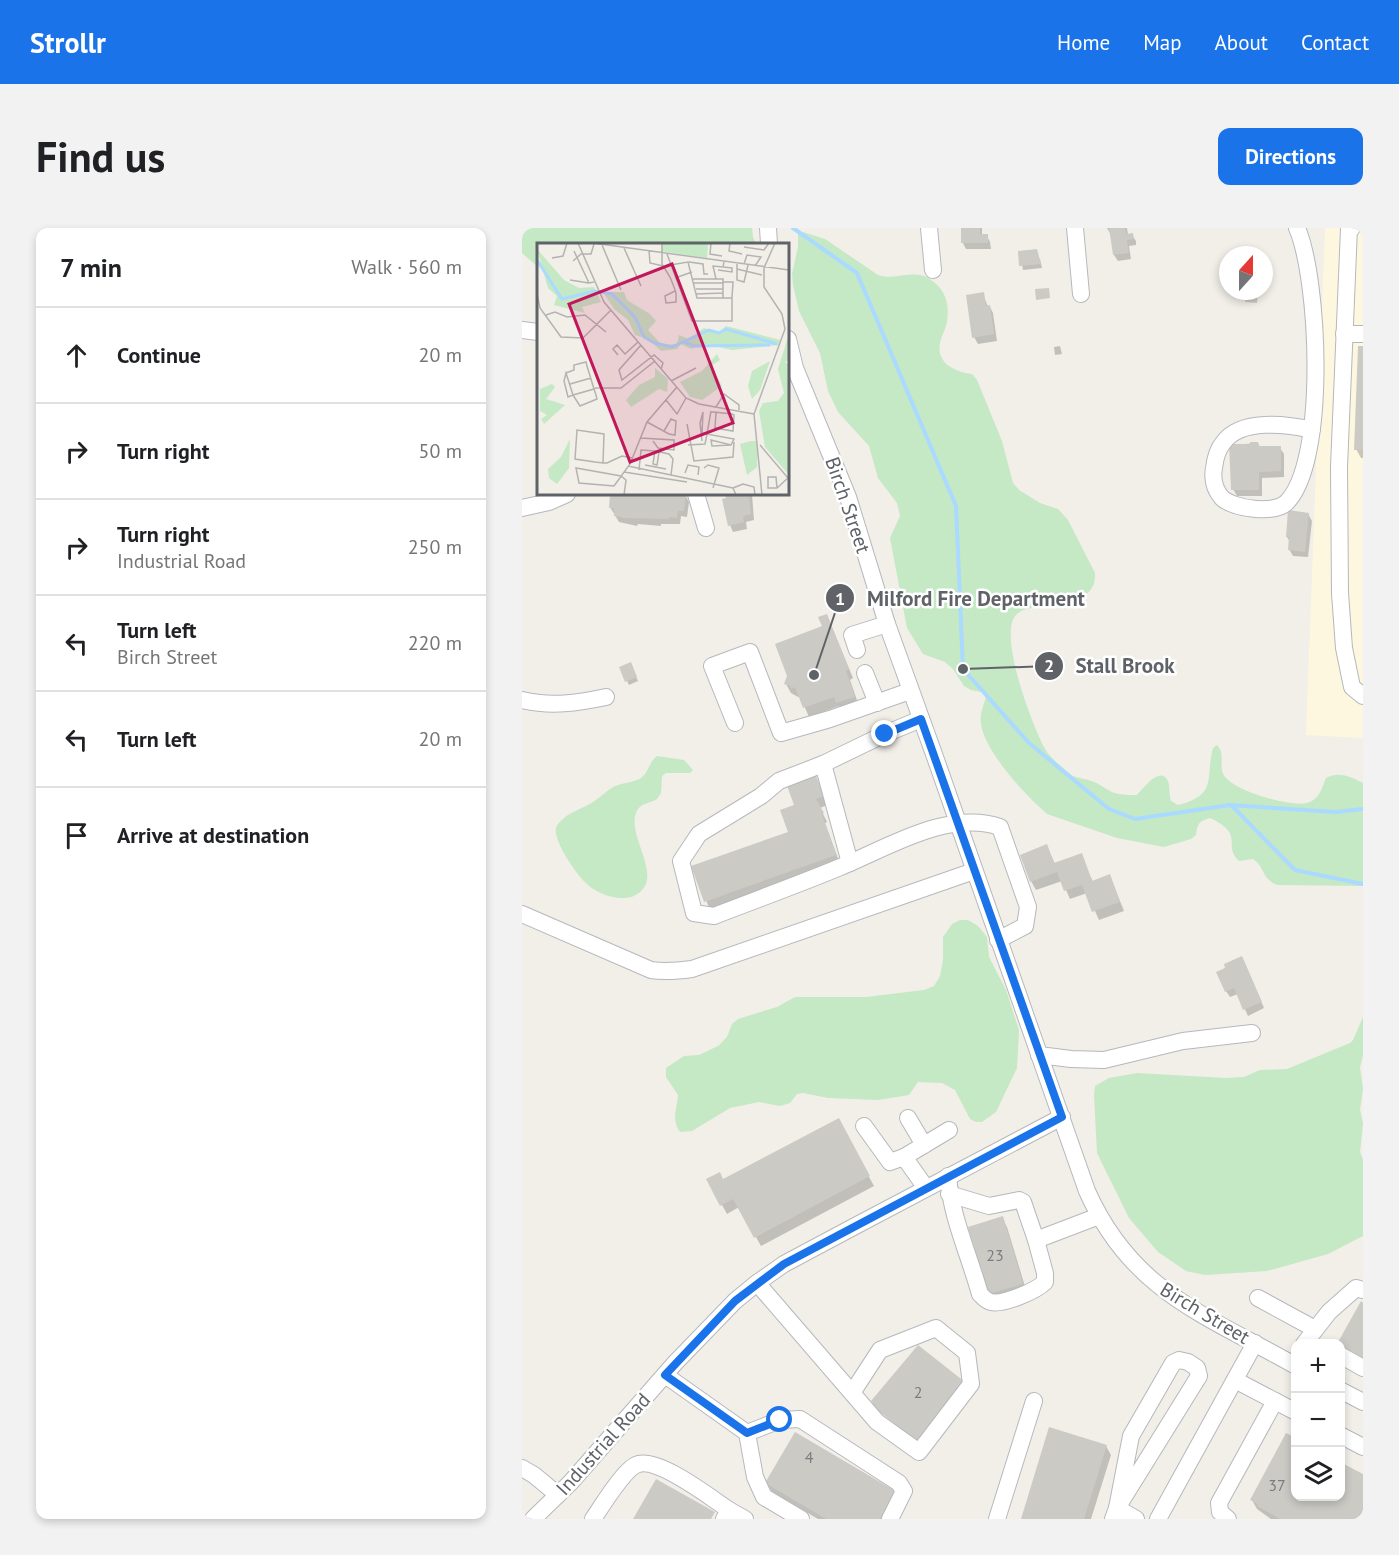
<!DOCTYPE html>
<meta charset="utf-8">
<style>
body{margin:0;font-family:"PT Sans",sans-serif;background:#f2f2f2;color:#202124}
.controls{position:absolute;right:18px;bottom:18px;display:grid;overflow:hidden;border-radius:12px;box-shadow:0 3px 9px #0003}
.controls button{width:54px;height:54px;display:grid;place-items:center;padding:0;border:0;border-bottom:2px solid #e0e0e0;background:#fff;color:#202124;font:30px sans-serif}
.compass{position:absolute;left:697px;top:18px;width:54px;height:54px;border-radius:50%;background:#fff;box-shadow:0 3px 9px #0003;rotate:21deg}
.stop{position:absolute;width:18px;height:18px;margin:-14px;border:4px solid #1a73e8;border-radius:50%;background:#fff}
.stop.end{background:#1a73e8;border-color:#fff;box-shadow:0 2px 6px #0008}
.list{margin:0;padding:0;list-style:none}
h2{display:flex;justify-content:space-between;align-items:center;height:78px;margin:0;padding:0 24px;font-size:26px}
h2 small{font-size:20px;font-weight:400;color:#757577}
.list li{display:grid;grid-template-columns:39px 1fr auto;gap:18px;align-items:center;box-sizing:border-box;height:96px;padding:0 24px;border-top:2px solid #e0e0e0}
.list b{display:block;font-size:22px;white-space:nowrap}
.list p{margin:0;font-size:20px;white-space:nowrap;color:#757577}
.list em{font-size:20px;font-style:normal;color:#757577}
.icon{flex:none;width:33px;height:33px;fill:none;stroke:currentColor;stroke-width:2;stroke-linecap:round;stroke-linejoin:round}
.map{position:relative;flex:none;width:841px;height:1291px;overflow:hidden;border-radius:12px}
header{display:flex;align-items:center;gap:36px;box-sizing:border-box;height:84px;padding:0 30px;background:#1a73e8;color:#fff}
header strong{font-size:28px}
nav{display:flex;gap:33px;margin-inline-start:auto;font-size:21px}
.intro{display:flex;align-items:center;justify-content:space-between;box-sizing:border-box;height:144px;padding:0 36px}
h1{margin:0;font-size:42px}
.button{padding:15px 27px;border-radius:12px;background:#1a73e8;color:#fff;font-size:21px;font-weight:700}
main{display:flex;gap:36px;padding:0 36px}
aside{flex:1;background:#fff;border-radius:12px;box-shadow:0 3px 9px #0003}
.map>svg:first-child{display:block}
</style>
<header>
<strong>Strollr</strong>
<nav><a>Home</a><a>Map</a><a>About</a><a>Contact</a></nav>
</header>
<div class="intro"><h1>Find us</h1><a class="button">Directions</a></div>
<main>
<aside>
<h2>7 min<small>Walk · 560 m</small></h2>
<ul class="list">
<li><svg class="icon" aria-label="ahead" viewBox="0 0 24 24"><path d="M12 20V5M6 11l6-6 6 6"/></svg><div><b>Continue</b></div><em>20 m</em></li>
<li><svg class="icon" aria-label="right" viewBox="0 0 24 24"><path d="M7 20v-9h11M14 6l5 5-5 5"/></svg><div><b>Turn right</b></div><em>50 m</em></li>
<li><svg class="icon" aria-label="right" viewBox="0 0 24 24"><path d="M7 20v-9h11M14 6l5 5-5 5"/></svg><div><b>Turn right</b><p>Industrial Road</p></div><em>250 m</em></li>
<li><svg class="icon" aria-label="left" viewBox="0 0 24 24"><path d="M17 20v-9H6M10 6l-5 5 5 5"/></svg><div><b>Turn left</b><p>Birch Street</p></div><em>220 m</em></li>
<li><svg class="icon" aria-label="left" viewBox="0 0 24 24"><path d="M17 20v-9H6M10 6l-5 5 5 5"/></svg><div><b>Turn left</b></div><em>20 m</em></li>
<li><svg class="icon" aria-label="arrive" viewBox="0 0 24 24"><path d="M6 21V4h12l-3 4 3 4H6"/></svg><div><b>Arrive at destination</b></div></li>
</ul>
</aside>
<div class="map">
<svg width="841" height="1291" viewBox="0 0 841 1291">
<rect width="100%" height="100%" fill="#f1efe8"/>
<path fill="#fef7e0" d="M803,0h38v510l-57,-3z"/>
<g fill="#c5e8c5">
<path d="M0,0h230l1,9 3,7h-218v23l-16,-14z"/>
<path d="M281,4l22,7 53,36c16,6 35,-6 50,3 17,10 22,25 19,43 -1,8 -6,15 -7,22 -4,21 16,29 32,31l5,6 25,61 11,42 6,7 21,13 18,6 10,11 27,53c3,41 -66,25 -80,43 -16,22 17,108 29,131 4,9 17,19 25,26 6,6 17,5 25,9 8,3 16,11 25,12 5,1 12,1 18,1 6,-6 23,-30 31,-14 2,6 1,14 3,20l7,4c40,-10 27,-26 35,-57l4,-3c10,10 -1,24 10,34 13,13 62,28 80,24 12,-3 15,-15 19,-25 13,-7 25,-1 37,5v103l-86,-1c-17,-8 -11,-17 -24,-26l-14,2c-17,-17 7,-26 -29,-43 -11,3 -13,6 -14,17l-5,4 -27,8 -47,-9 -70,-24c-21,-18 -62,-62 -66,-90 -2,-11 4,-21 6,-31l-16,-3 -7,-4 -11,-17 -8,-7 -22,-8 -16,-26 -17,-90 10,-22 -3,-13 -19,-25 -9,-32 -31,-34 -10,-21 -8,-38 -21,-42 -6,-26 -1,-11 6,-27v-13z"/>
<path d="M135,528l27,4 9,10 -3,3h-24l-4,3 -1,17 -4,6c-6,4 -15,4 -19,10 -15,23 25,64 2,83 -14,13 -43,3 -54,-9 -10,-9 -33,-43 -30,-55 1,-4 6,-8 9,-11 8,-6 19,-9 28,-15 8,-5 14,-12 22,-16 7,-3 15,-3 22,-6 12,-4 11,-18 20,-24z"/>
<path d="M438,692h8l10,6 9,11 2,20 17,33 13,40 -2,38 -21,44 -14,10h-6l-6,-3 -15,-29 -13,-7 -24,-1 -9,13 -31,5 -50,-2 -25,-5 -6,1 -7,9 -10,3 -21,-4 -29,6 -38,23 -12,1c-9,-12 -3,-23 -2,-37l-12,-18v-9l18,-12 15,-1 19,-9 9,-9 5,-13 6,-5 39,-12 18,-10h71l58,-7 10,-4 6,-10 3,-16v-23l9,-13z"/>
<path d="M841,789v38l-3,12 3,22 -3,21 3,13 -3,29 3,8v76l-35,18 -61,17 -62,4 -19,-4 -28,-19 -29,-34 -32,-65 -3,-58 1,-9 14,-8 28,-5 89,5 18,-1 16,-7 27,-1 63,-26 3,-3z"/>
</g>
<g fill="#0003">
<path d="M440,0h20v8h5l3,6 1,7h-25l-3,-6z"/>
<path d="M585,0h20l1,7h4l4,6v4l-7,1 2,13 -13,2 -4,-6 -3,-20z"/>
<path d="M498,24l20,7 2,9 -19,2z"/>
<path d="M461,66l5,13h2l3,6 4,28 -19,3 -4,-7z"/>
<path d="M538,118l2,8 -7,1 -1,-8z"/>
<path d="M841,119v111h-2l-5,-9z"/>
<path d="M736,215l2,5h20l4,6v23l-22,1v18h-25l-4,-7 -2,-44z"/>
<path d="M90,266h13l1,2 59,-1 4,7 -2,15 -6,-1 -1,8h-19v2l-23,-2 -1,2 -18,-4 -9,-15z"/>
<path d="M204,266h26l2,26 -8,2 1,7 -14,3 -3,-7z"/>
<path d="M786,286l4,7 -4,36 -15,-1 -4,-7 1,-7 -3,-5z"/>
<path d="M309,397l22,53 -3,2 9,26 -16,5 -4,-5 -30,11 -9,-21 -2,1 -7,-4 -5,-9z"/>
<path d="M110,440l6,13 -9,4 -2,-4z"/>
<path d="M293,547l12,30 -7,3 7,14 -2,1 15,41 -130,46 -17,-43 97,-35 6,-26z"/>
<path d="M525,618l8,18 26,-9 12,27 17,-6 14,35 -25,9 -12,-27 -17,6 -8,-18 -26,9 -5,-9z"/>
<path d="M723,736l19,44 -16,8 -10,-22 -8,3 -4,-6z"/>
<path d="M316,892l36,66 -113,60 -22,-39 -12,7 -19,-34 15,1z"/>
<path d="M480,990l5,9 20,66 -33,9 -5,-8z"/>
<path d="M528,1201l56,17 5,9 -20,64h-69z"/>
<path d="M841,1248v43h-92l-14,-10 -5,-9 44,-4h44z"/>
<path d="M245,1255l128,10 -5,26h-72l-46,-27z"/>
</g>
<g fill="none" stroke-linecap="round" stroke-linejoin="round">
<g stroke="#aadaff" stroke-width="4">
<path d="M271,0l64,45 99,233 7,163 66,74 80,66 26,10 95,-14 106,7 27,-3"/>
<path d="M709,577l64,65 68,14"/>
</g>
</g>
<g fill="#cccac5">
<path d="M439,0h19v6h8v9h-27z"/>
<path d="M587,0h16l1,6 7,-1 1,6 -7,1 2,13 -16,2z"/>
<path d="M515,21l4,15 -22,2 -1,-15z"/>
<path d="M527,60l1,10 -14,2 -1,-11z"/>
<path d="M462,64l2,14 4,-1 4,29 -22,4 -6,-43z"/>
<path d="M723,66h13l-1,9 -12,-1z"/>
<path d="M836,118h5v104h-9z"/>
<path d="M728,214h8l1,4h22v25l-22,1v18h-28l-2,-46h21z"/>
<path d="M88,266h16l11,2v-2h49l-2,17h-6l-1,7 -8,-1v2l-47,-1v-1l-8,-1v-8h-5z"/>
<path d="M203,266h24l2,20 -8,2 1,6 -16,4 -6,-27 4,-1z"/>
<path d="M766,282l21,3 -4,39 -17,-2 1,-13h-3z"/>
<path d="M305,386l22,55 -3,2 9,26 -19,6 -2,-6 -31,11 -8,-21 -4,2 -1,-3 -6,-2 3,-8 -12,-32 47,-18 -4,-9z"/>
<path d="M109,434l6,15 -12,5 -6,-15z"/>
<path d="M293,545l9,23 -8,3 8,14 -2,1 14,41 -132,47 -13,-36 97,-34 -8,-22 14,-5 -8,-22z"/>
<path d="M525,616l7,19 28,-10 10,28 18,-7 10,28 -28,10 -10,-27 -18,6 -7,-19 -27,10 -10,-27z"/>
<path d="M720,728l20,46 -19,8 -9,-22 -9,4 -9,-20 9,-4 -1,-4z"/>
<path d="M317,890l31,58 -116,62 -21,-39 -13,7 -14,-27 14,-7 3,7z"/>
<path d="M481,988l20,68 -35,10 -20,-67z"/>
<path d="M839,1073l2,2v55l-23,-13v-1h-3z"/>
<path d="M396,1117l47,37 -48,60 -46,-37 2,-2 -2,-2z"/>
<path d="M527,1199l58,18 -23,74h-63z"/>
<path d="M273,1204l102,60 -17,27h-54l-61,-36z"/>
<path d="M764,1205l10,5v58h44v-34l23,12v35l-6,10h-77l-23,-13 1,-2 -8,-4z"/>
<path d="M134,1251l59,33 -4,7h-78z"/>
</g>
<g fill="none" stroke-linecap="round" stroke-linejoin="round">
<defs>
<g id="minor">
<path d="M246,0l1,16"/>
<path d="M407,0l4,42"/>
<path d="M553,0l6,66"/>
<path d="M775,0c22,51 31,234 -11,275 -12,11 -52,6 -64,-5 -7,-8 -10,-19 -8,-30 1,-8 3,-18 9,-25 17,-25 64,-19 89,-13"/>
<path d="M830,0h-3l-10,239 1,126 4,55 8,39 11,9"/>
<path d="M0,102l16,2"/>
<path d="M822,106h19"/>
<path d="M266,111l7,29 53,129 39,127 48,133 152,434c45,101 119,124 209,175"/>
<path d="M174,266l10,34"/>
<path d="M0,280l27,-6 18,-8"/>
<path d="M335,422l-5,-15 35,-11"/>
<path d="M343,445l12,30"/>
<path d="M0,472c29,7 56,3 84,-3"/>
<path d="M399,491l-36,15 -62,30 -44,17 -18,15 -62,38 -18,27 13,52 20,3c41,-16 83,-31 124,-48 48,-19 109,-59 162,-41l28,80 -3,19 -27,14"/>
<path d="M213,495l-23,-57 38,-14 31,81 49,-14 80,-28"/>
<path d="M301,536l27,99"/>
<path d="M0,686l129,56c14,2 26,1 41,-1l282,-98"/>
<path d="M517,827l32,4 33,1 79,-19 69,-8"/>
<path d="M386,890l16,27"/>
<path d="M342,898l26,36 14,-5 22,31"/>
<path d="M382,929l45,-27"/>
<path d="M426,948c3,40 21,79 32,118 3,3 6,7 11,8 12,3 45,-11 54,-20v-9l-9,-33 63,-24"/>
<path d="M427,966l40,12 30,-6 4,2 13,38"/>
<path d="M235,1055l120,139 42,30 52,-68 -4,-31 -31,-25 -56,22 -28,43"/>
<path d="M736,1070l57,31"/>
<path d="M782,1116l25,-32 27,-24 7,2"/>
<path d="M818,1127l23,13"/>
<path d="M143,1147l82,58 8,44 9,20 37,22"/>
<path d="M713,1152l61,32"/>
<path d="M818,1162l23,12"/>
<path d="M225,1205l33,-13 20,-1 99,64 5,8 -14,28"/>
<path d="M818,1207l23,12"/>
<path d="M0,1240l12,7 24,20"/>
<path d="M595,1280l19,11"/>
<path d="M11,1291l38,-37 104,-119 60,-62 22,-18 27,-19 75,-40 203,-107"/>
<path d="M71,1291c8,-12 31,-49 43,-54 20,-10 75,33 93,45"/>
<path d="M202,1291l5,-9 16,9"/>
<path d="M475,1291l37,-118"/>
<path d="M591,1291l4,-11 82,-132 -2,-8 -9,-6 -9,-2 -6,3 -42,73 -14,72"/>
<path d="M636,1291l97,-176"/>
<path d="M706,1291l-8,-7 -1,-9 56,-102"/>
</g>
</defs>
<use href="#minor" stroke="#b5b8bc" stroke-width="18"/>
<use href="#minor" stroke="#fff" stroke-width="16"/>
</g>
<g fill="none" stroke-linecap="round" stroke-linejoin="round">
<path stroke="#1a73e8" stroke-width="8" d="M258,1192l-33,13 -82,-58 70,-74 49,-37 278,-147 -141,-398 -36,15"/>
</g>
<g text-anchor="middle" stroke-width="5" stroke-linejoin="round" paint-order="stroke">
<g font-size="16" fill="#7a7d7f">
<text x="473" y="1033">23</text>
<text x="396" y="1170">2</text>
<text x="287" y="1235">4</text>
<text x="755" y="1263">37</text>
</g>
<g font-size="20" fill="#5f6368" stroke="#fff">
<text transform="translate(326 277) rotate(71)" y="7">Birch Street</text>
<text transform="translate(683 1085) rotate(31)" y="7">Birch Street</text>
<text transform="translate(81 1216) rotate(-48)" y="7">Industrial Road</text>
</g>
</g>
<g transform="translate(15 15)">
<rect width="252" height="252" fill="#f1efe8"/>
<path d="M124,0h47l-1,15 -46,-7zM0,6l27,31 15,8 15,-1 7,15 -19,5 3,6 -31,-8 3,-9 -9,-8zM66,49h21l3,8 23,14 6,7 -8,9 14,15 15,-1 2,-9 10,4 15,-11 14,5 8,-7 54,14 -1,5 -47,5 -27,-6 -14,5 -10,-5 -4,5 -16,2 -13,-12 -13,-4 -7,-15 -14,-11zM252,91v26l-4,2 4,3v110l-24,-28 -6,-36 4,-8 15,-2 6,-8 -6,-24zM180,111l3,6 -9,6 11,20 -20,14 -12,-3 -10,-15 22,-11zM233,118l-10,29 -8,9 -4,-13 4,-15zM118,125l13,11 -1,13 -8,-3 -28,18 -5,-7 13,-15 16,-8zM15,141l3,3 -9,12 19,6 -21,19 -3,-5 6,-4 -7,-4v-22zM33,196l-1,29 -12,16 -8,-6 -1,-9 13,-12zM214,198h6v26l-10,8 -7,-31z" fill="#c5e8c5"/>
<path fill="none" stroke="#aadaff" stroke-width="3" d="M0,17l25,39 33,-8 17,3 23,23 9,20 11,6 17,4 37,-17 10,3 7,-4 51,15M147,99l10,4 76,-1"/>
<path fill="none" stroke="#b3b3b1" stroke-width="1.5" d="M41,0l26,59 82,96 13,6 55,10M56,0l196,27M125,0v21l8,13 4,10 2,6v9l-10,1 -1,-7 10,-5M174,0l-1,11 12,2M193,0l-1,8 13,3M65,2l19,45M207,4l20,3 5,-7M87,5l17,38M37,8l15,32 5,-1M112,8l1,12 13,3M130,11l25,67h40v-23h-9v-19h-31M15,15l11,-2 4,-13M36,18l8,-7h10l3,-10M152,19l14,2 1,10h4M200,21v16l7,2 4,-17M207,21l3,-9 14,2 -6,9M133,22l18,-3 9,36h26M227,25l11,-25M200,26l25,6M181,27l14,2v-4l-9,-1M138,35l17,-6M179,36l-3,-13 10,1 1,-5M33,37l19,3M186,39h10l-1,16M157,40h29M159,46h27M0,51l3,14 21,29 22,1 28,-28M159,51l27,-1M9,72l9,-3 12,5 18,-2 21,17M104,102l-22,25 3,10 32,-25 9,8 -2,6M81,112l-5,-6 4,-4 8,9 13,-12M29,130l8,-3v-5l12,-3 1,4 7,23 2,6 1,4 -17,7 -7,-11 -5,2 -4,-16 2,-8 7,22 21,-6 2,-1h25l34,-27M134,138l25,-13M33,141l21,-6M129,157l11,14 9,-16M179,164l8,-13 15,11v5M174,169h3l18,2 2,1 -1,16 -18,-3 1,-16M110,179l22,12 6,1 1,-14 -5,-2 -7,12M150,181l7,37 39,-4 1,-15M170,191l4,-23M103,195l34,2v10l-16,-2 -5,-7M165,198l-2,-18 3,-11 -1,21 5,1M151,202l17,-1 2,-10 27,5 -3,6 -19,1 -1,-6 20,5M223,202l28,33M122,209l-2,13 -4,-1 2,-13 14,3 4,5 -2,16M66,220l1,-29 -27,-4 -2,29 20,3 8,1h4l15,-7 11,2M108,222l21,4M91,223l105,22M167,225l4,-3 11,3 -6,20M102,227l2,-20 14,1M87,229l63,10M148,230l3,-8 11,2 -1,8M77,243l16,-22 17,-42 30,-35M77,243l-35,-3 -3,-15 45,8 5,4 -2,15M240,245l-1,-11h-8v11h9l11,-10M199,252l-3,-7 10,-4 11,3 1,8M225,252l-8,-81 31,-85 -3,-15 -18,-27v-19"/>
<path fill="#c2185b" fill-opacity="0.15" stroke="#c2185b" stroke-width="3" d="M135,21l61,159 -103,39 -61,-158z"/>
<rect width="252" height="252" fill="none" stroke="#5f6368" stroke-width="3"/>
</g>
<path fill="none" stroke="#5f6368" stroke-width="2" d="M292 447L318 370M441 441L527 438"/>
<g fill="#5f6368" stroke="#fff" stroke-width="2">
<circle cx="292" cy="447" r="6"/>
<circle cx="441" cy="441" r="6"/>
<circle cx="318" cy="370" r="15"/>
<circle cx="527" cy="438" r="15"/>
</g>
<g font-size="18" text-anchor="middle" font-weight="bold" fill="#fff">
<text x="318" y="377">1</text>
<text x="527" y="444">2</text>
</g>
<g font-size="21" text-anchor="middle" font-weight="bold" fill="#5f6368" stroke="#fff" stroke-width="5" stroke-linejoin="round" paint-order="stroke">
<text x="454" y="378">Milford Fire Department</text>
<text x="603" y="445">Stall Brook</text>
</g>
</svg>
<div class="controls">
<button>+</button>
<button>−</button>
<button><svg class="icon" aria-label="layers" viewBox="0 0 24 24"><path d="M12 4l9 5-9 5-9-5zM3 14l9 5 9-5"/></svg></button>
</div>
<svg class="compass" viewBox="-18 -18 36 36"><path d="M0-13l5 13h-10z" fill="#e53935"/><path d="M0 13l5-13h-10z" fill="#757577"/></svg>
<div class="stop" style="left:258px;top:1192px"></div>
<div class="stop end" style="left:363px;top:506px"></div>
</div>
</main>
